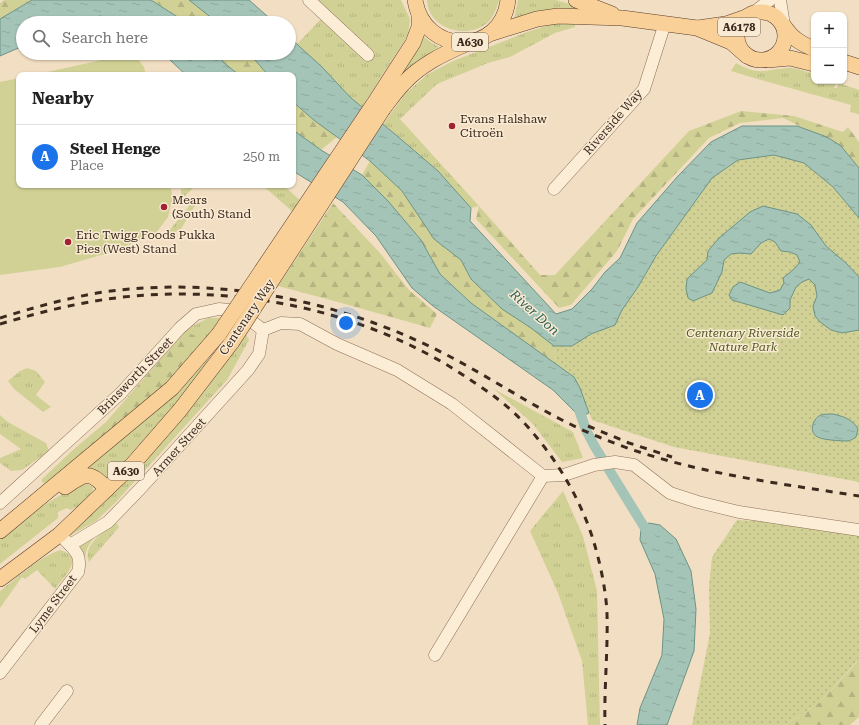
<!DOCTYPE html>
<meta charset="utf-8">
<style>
body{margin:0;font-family:"Roboto Serif",serif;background:#f2f2f2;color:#222}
.controls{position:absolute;right:12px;top:12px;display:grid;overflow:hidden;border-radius:8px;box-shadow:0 1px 3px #0004}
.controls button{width:36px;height:36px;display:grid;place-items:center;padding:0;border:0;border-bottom:1px solid #e0e0e0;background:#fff;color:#222;font:20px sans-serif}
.you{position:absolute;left:346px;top:323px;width:14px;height:14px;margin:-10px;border:3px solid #fff;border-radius:50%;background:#1a73e8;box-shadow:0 0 0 6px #1a73e833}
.badge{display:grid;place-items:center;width:26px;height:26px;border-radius:50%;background:#1a73e8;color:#fff;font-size:13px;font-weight:700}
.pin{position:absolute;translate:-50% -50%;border:2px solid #fff;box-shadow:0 1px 4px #0006}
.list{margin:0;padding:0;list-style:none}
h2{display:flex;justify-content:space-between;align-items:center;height:52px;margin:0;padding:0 16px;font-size:17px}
h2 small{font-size:13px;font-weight:400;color:#767676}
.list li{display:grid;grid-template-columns:26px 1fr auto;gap:12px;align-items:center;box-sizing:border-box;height:64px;padding:0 16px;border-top:1px solid #e0e0e0}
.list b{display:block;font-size:15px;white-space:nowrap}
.list p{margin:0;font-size:13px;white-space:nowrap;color:#767676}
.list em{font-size:13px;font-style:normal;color:#767676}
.icon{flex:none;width:22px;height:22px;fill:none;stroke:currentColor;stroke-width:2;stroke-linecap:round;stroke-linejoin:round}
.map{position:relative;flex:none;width:859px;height:725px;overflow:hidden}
.search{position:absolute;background:#fff;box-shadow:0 1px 3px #0004;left:16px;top:16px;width:280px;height:44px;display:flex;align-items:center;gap:10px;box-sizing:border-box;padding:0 14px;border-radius:22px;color:#767676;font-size:15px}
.panel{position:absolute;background:#fff;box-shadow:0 1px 3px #0004;left:16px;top:72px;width:280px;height:116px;border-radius:8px}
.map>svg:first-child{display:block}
</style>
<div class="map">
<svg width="859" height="725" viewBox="0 0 859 725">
<defs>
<pattern id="grass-tufts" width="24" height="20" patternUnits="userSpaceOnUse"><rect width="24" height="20" fill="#d1d196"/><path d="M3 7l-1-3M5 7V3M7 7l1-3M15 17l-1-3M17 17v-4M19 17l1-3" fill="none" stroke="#b4b381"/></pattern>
<pattern id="forest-firs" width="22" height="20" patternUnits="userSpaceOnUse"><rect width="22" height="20" fill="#d1d196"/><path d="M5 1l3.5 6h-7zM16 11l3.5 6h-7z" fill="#b4b381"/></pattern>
<pattern id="park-dots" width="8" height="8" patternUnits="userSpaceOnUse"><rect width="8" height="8" fill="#d1d196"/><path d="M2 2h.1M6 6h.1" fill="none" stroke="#b4b381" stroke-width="1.8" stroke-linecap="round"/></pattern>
<pattern id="water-ripples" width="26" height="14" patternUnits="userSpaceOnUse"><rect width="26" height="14" fill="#a5c4b8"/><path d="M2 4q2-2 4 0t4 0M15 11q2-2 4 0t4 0" fill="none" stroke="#8fa89e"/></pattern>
</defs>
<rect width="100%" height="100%" fill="#f2dfc3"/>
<g fill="url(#grass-tufts)">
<path d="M317,0h84l9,19 -2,16 -46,72 -11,-9 -30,-32 -24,-22 24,-25z"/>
<path d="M427,0h72v1c-3,8 -5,16 -12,22 -20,17 -59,6 -60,-23z"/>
<path d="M518,0h38l32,9v3l-23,-4 -28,4 -23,7z"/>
<path d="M575,22v5l-20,6 -45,24 -22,6 -51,21 -37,35 79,87 -8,2 -33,-37 -55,-47 23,-31 22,-19 25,-13 74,-29 28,-9z"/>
<path d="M423,36l9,7 7,4 -22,14 -21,21z"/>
<path d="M736,63c24,13 26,7 51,5 8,-1 19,4 27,6v7h17l5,2 -2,5h3l2,-5 20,7v24l-9,-2 1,-7 -104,-29 -16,-5z"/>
<path d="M188,185l7,1 -14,14v-11l8,-1z"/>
<path d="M262,185h21l18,16 -8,11z"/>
<path d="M197,196l3,1 -19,32 -24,12 11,-9z"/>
<path d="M208,318h14l-21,28 -17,-14 5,-4z"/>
<path d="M246,334l3,6 -22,40 -112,123 -19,18 -25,14 -1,-2 18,-16 36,-35z"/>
<path d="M211,356l-27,38 -24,28 -52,57c-8,-7 -15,-9 -26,-8l96,-79z"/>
<path d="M27,368l9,3 9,11 -9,13 15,12 -8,5 -29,-23 -6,-8 12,-10z"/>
<path d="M494,389l79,43 10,26 -21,4 -29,-38z"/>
<path d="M0,415l8,7 38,21 3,8 -27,19 -11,1 -11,-8v-5l21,-9 -21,-15z"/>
<path d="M86,483l7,4c1,11 -13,18 -22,23l-4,-2 -9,4v6l-58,46v-27c27,-20 54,-42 86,-54z"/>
<path d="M563,491l20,45 14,55 3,134h-12l-6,-64 -24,-68 -28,-62z"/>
<path d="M116,523l3,4 -30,35c-7,-17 15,-31 27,-39z"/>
<path d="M97,535c-7,7 -11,13 -12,23l-8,-15z"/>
<path d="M60,550c26,7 4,27 -5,39l-18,-19 -12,9 -3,-2 -22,31v-17c19,-14 37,-33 60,-41z"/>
</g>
<g fill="url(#forest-firs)">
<path d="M4,0h28l-32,19v-16z"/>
<path d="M152,0h37l29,23h-31z"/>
<path d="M219,53h30l19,22h-29l-16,-13z"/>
<path d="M293,102l22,19 22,16 -16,13 -28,-20z"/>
<path d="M741,111l53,5 49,16 5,-5 11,15v26l-18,-22 -58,-28 -43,5 -31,15 -76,81 -16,32 -46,54 -12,3 -83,-89 3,-13 61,69h15l134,-144z"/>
<path d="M370,161l32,30 32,48 27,21 10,19 83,67 2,18 -85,-61 -31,-29 -19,-34 -33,-39 -26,-26z"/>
<path d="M333,203l47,50 29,37 28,24 -7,14 -92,-26 -60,-16z"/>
<path d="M184,332l13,4 4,10c-43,56 -101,96 -156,139l-4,-5 33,-31 32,-27z"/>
<path d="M859,655v62l-9,8h-65l35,-23 37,-40z"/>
</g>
<g fill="url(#park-dots)">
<path d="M774,155l30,8 29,24 26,31v264l-185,-35 -82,-27 -12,-32 -6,-11 -18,-13 -2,-18h18l19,-12 24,-9 7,-15 16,-23 18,-31 56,-78 26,-18z"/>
<path d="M762,518l97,18v119l-1,5 -38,42 -35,23h-93l18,-92 -1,-47 3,-29 25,-37 15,1z"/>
</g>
<g fill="#d1d196">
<path d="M124,55l12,1 8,11 2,8h-112z"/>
<path d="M19,78v107h151l3,12 -5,20 -12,16 -41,18 -55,16 -60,8v-193z"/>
</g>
<g fill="url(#water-ripples)" stroke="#6b9485">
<path d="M32,0h119l36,23h-61l-26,-7 -36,7h-41v23l-23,10v-37z"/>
<path d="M189,0h60l26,23h-57z"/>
<path d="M289,37l32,29 30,32 45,37 42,36 33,37 -1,13 86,93 16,-5 20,-20 13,-17 15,-14 17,-35 41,-47 33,-34 31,-16h55l30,11 14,9 18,22v50l-26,-31 -29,-24 -30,-8 -36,5 -26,18 -56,78 -18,31 -16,23 -7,15 -24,9 -19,12h-18l-23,-18 -29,-19 -31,-30 -10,-19 -27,-21 -32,-48 -32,-30 -55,-40 -22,-19v-27h-25l-19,-22h40z"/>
<path d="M166,53h53l4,9 16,13h-53l-17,-16z"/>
<path d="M293,130l28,20 41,25 26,26 33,39 19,34 31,29 103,74 6,11 9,25 -9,4 -27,-27 -120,-84 -21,-18 -36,-52 -33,-34 -50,-31z"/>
<path d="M763,206l34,8 14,11 15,21 20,17 13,14v53l-17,3 -11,-3 -11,-8 -5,-6 -2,-10 4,-10 -2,-11 -6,-6 -7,3 -6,5 -6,13v8l-7,7 -51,-15 -3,-5 4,-8 7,-5 30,11 10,-3 4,-7 -1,-5 10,-8 7,-8 -3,-7 -7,-3 -9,-1 -6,-9 -6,-3 -8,4 -10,11 -11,-1 -9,1 -7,6 -2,12 -10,21 -19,8 -5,-3 -2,-9 1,-10 20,-19 1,-9 11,-13 31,-26z"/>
<path d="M833,414c12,3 19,5 25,15l-2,8c-3,2 -6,4 -9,4 -6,0 -27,-1 -31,-5 -7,-5 -3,-18 5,-21 3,-1 9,-1 12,-1z"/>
<path d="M649,523l11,2 16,14 15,32 5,38 -2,42 -27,74h-30l3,-17 22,-53 2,-36 -9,-45 -15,-34 1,-11z"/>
</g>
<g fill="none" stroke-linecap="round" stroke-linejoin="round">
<path stroke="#a5c4b8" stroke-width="10" d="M577,404l9,26 9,17 56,91"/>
<defs>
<g id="minor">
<path d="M309,0l59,55"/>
<path d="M780,0l4,25"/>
<path d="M753,13l17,-13"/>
<path d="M554,189l90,-100 21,-66"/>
<path d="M263,330l18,-7 19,1 37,20 60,26 55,34 91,72 21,-1 30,-10 21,-3 19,3 36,28 28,9 41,10 120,18"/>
<path d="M0,503l121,-110 59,-65 16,-14 23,-5 19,2 25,19"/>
<path d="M70,545l38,-23 32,-33 108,-119 11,-16 4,-24"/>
<path d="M435,655l108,-179"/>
<path d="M0,673l78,-101c4,-16 -2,-21 -13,-32"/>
<path d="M41,725l26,-34"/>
</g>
<g id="major">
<path d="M415,0c9,56 86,57 93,0"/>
<path d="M576,0l36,14"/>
<circle cx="761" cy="36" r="24"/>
<path d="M784,26c9,13 16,17 30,23"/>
<path d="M698,28l28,-4 20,-7"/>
<path d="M489,34l48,-15 21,-3 64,2 75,10 34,14 16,14"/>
<path d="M768,60l22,-2 24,6"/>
<path d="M844,62l15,5"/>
<path d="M373,105l40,-62 6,-16v-11"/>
<path d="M383,109c7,-9 13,-18 20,-25 17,-19 40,-30 63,-40"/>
<path d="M65,487c21,-14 24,-17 42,2"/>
<path d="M0,531l172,-143 47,-54"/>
<path d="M0,579l59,-44 74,-71 47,-54 52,-68"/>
</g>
</defs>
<use href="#minor" stroke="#8e6f58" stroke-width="13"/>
<use href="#major" stroke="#5c3d2c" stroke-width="16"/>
<use href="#minor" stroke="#fcedd7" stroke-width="12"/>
<use href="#major" stroke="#f8d098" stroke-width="15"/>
<g stroke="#3d291d" stroke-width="3" stroke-dasharray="7 7" stroke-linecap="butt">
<path d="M0,318c32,-10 64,-19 97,-25 118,-18 240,6 346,60 53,27 101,62 156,84 83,35 172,45 260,59"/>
<path d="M0,324c44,-13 88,-24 134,-28 117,-10 241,18 338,85 20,13 39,27 55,45 24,27 43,56 57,89 12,27 22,70 23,99 1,37 -3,74 -2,111"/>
<path d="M588,426l41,17 43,14"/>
</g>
<defs>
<g id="major-bridge">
<path d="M219,334l154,-229"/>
<path d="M232,342l151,-233"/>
</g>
</defs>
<use href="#major-bridge" stroke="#5c3d2c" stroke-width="16" stroke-linecap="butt"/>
<use href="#major-bridge" stroke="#f8d098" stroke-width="15"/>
</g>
<g fill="#a32231" stroke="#f9ead3" stroke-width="1.5">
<circle cx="452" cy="126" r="4"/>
<circle cx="164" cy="207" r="4"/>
<circle cx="68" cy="242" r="4"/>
</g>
<g text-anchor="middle" stroke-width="3" stroke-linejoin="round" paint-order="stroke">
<g fill="#f9ead3" stroke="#756354" stroke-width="1">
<rect x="718" y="18" width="42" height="18" rx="3"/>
<rect x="452" y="33" width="36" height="18" rx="3"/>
<rect x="108" y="462" width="36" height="18" rx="3"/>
</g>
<g font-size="11" font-weight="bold" fill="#3d291d">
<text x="739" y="31">A6178</text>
<text x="470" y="46">A630</text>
<text x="126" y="475">A630</text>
</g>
<g font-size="12" fill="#3d291d" stroke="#f9ead3" text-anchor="start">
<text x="460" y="123">Evans Halshaw<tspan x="460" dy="14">Citroën</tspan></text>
<text x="172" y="204">Mears<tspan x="172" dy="14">(South) Stand</tspan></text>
<text x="76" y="239">Eric Twigg Foods Pukka<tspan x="76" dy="14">Pies (West) Stand</tspan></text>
</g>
<g font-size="12" fill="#3d291d" stroke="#f9ead3">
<text transform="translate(613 122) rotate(-49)" y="4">Riverside Way</text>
<text transform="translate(247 317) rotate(-56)" y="4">Centenary Way</text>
<text transform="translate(135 376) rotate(-46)" y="4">Brinsworth Street</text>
<text transform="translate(179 447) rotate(-48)" y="4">Armer Street</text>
<text transform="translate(53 604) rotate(-53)" y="4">Lyme Street</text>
</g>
<g font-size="12" font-style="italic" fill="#535b22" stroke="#f9ead3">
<text x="743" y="337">Centenary Riverside<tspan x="743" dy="14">Nature Park</tspan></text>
</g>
<g font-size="13" font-style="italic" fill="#2b5e55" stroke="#f9ead3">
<text transform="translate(535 312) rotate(42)" y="5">River Don</text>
</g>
</g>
</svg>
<div class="controls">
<button>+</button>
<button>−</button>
</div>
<div class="you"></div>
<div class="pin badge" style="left:700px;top:395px">A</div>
<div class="search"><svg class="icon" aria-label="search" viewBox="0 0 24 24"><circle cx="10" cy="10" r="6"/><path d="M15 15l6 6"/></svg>Search here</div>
<section class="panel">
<h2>Nearby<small></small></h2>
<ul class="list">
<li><span class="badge">A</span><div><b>Steel Henge</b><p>Place</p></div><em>250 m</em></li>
</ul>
</section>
</div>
